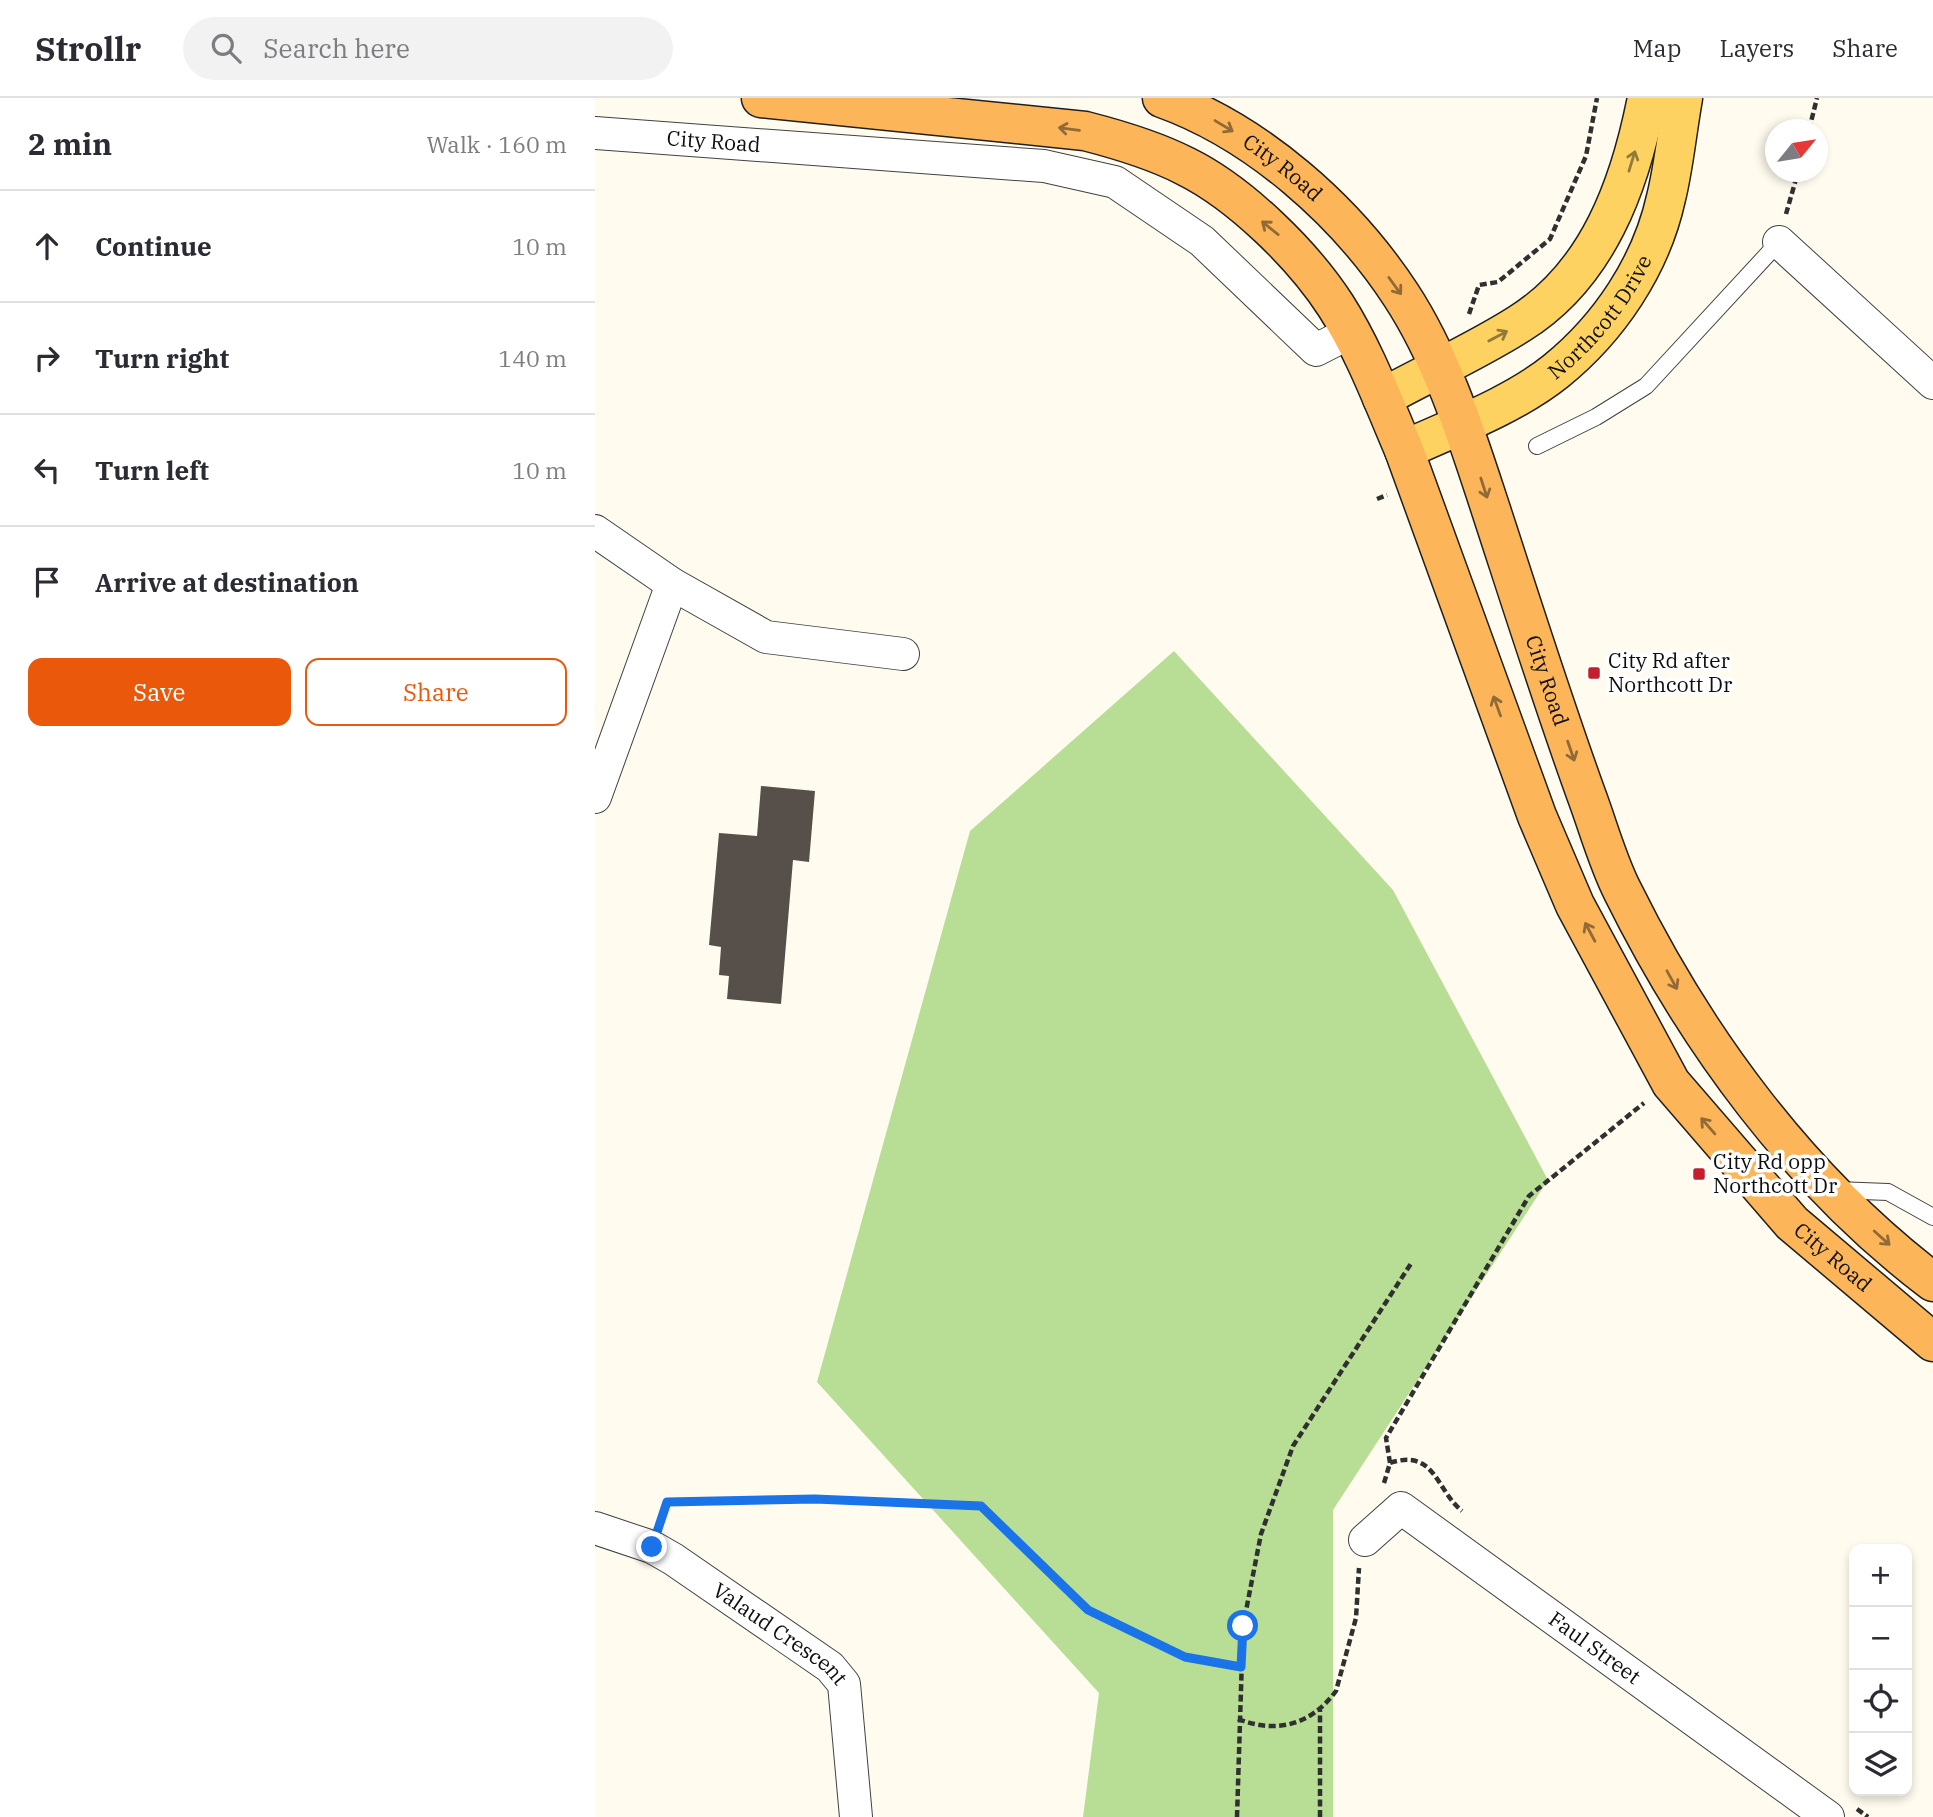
<!DOCTYPE html>
<meta charset="utf-8">
<style>
body{margin:0;font-family:"IBM Plex Serif",serif;background:#f2f2f3;color:#2b2b33}
.controls{position:absolute;right:21px;bottom:21px;display:grid;overflow:hidden;border-radius:14px;box-shadow:0 4px 10px #0003}
.controls button{width:63px;height:63px;display:grid;place-items:center;padding:0;border:0;border-bottom:2px solid #e1e1e2;background:#fff;color:#2b2b33;font:35px sans-serif}
.compass{position:absolute;left:1170px;top:21px;width:63px;height:63px;border-radius:50%;background:#fff;box-shadow:0 4px 10px #0003;rotate:60deg}
.stop{position:absolute;width:21px;height:21px;margin:-16px;border:5px solid #1a73e8;border-radius:50%;background:#fff}
.stop.end{background:#1a73e8;border-color:#fff;box-shadow:0 2px 7px #0008}
.list{margin:0;padding:0;list-style:none}
h2{display:flex;justify-content:space-between;align-items:center;height:91px;margin:0;padding:0 28px;font-size:30px}
h2 small{font-size:23px;font-weight:400;color:#7c7c81}
.list li{display:grid;grid-template-columns:46px 1fr auto;gap:21px;align-items:center;box-sizing:border-box;height:112px;padding:0 28px;border-top:2px solid #e1e1e2}
.list b{display:block;font-size:26px;white-space:nowrap}
.list em{font-size:23px;font-style:normal;color:#7c7c81}
.actions{display:flex;gap:14px;padding:21px 28px}
.actions a{flex:1;padding:16px 0;border:2px solid #ea580c;border-radius:14px;text-align:center;font-size:24px;color:#ea580c}
.actions .main{background:#ea580c;color:#fff}
.icon{flex:none;width:38px;height:38px;fill:none;stroke:currentColor;stroke-width:2;stroke-linecap:round;stroke-linejoin:round}
.map{position:relative;flex:none;width:1338px;height:1719px;overflow:hidden}
header{display:flex;align-items:center;gap:42px;box-sizing:border-box;height:98px;padding:0 35px;background:#fff;border-bottom:2px solid #e1e1e2}
header strong{font-size:33px}
nav{display:flex;gap:38px;margin-inline-start:auto;font-size:24px}
.search{width:490px;height:63px;background:#f2f2f3;display:flex;align-items:center;gap:18px;box-sizing:border-box;padding:0 24px;border-radius:38px;color:#7c7c81;font-size:26px}
main{display:flex}
aside{flex:1;background:#fff}
.map>svg:first-child{display:block}
</style>
<header>
<strong>Strollr</strong>
<div class="search"><svg class="icon" aria-label="search" viewBox="0 0 24 24"><circle cx="10" cy="10" r="6"/><path d="M15 15l6 6"/></svg>Search here</div>
<nav><a>Map</a><a>Layers</a><a>Share</a></nav>
</header>
<main>
<aside>
<h2>2 min<small>Walk · 160 m</small></h2>
<ul class="list">
<li><svg class="icon" aria-label="ahead" viewBox="0 0 24 24"><path d="M12 20V5M6 11l6-6 6 6"/></svg><div><b>Continue</b></div><em>10 m</em></li>
<li><svg class="icon" aria-label="right" viewBox="0 0 24 24"><path d="M7 20v-9h11M14 6l5 5-5 5"/></svg><div><b>Turn right</b></div><em>140 m</em></li>
<li><svg class="icon" aria-label="left" viewBox="0 0 24 24"><path d="M17 20v-9H6M10 6l-5 5 5 5"/></svg><div><b>Turn left</b></div><em>10 m</em></li>
<li><svg class="icon" aria-label="arrive" viewBox="0 0 24 24"><path d="M6 21V4h12l-3 4 3 4H6"/></svg><div><b>Arrive at destination</b></div></li>
</ul>
<div class="actions"><a class="main">Save</a><a>Share</a></div>
</aside>
<div class="map">
<svg width="1338" height="1719" viewBox="0 0 1338 1719">
<rect width="100%" height="100%" fill="#fffbef"/>
<path fill="#b8dd95" d="M579,553l219,239 155,290 -215,330v307h-250l16,-124 -282,-311 153,-551z"/>
<path fill="#574f4a" d="M166,688l54,5 -6,71 -16,-2 -12,144 -54,-5 2,-23 -10,-1 2,-28 -12,-2 10,-112 38,3z"/>
<g fill="none" stroke-linecap="round" stroke-linejoin="round">
<defs>
<g id="service">
<path d="M942,348l59,-29 50,-31 133,-144"/>
<path d="M1241,1092l52,2 45,25"/>
</g>
<g id="minor">
<path id="s1" d="M0,35l449,33 71,16 87,59 114,109 35,-18"/>
<path d="M1184,144l154,141"/>
<path d="M0,433l77,53 94,53 137,17"/>
<path d="M0,699l77,-213"/>
<path id="s2" d="M0,1430l57,19 21,12 157,108 14,17 12,133"/>
<path id="s3" d="M770,1442l36,-32 427,309"/>
</g>
<g id="primary">
<path d="M787,300c45,-25 93,-46 137,-74 79,-49 111,-139 128,-226"/>
<path id="s4" d="M809,352c48,-22 110,-45 152,-79 53,-43 95,-105 110,-173 8,-32 11,-67 17,-100"/>
</g>
<g id="trunk">
<path id="s5" d="M166,0l324,33c35,9 69,19 100,35 55,27 118,89 151,140 28,44 47,95 68,144l133,366 38,89 96,178 121,140 141,119"/>
<path id="s6" d="M567,0c95,34 184,113 239,197 42,64 66,142 90,215 31,95 61,190 95,284 12,32 21,66 36,96 74,150 177,290 311,392"/>
</g>
</defs>
<use href="#service" stroke="#414141" stroke-width="18"/>
<use href="#minor" stroke="#414141" stroke-width="34"/>
<use href="#primary" stroke="#1f1f1f" stroke-width="41"/>
<use href="#trunk" stroke="#1f1f1f" stroke-width="41"/>
<g stroke="#303030" stroke-width="4.5" stroke-dasharray="7 3.5" stroke-linecap="butt">
<path d="M1214,32l8,-32"/>
<path d="M1191,116l12,-42"/>
<path d="M874,216l10,-29 19,-3 52,-43 36,-83 11,-58"/>
<path d="M782,401l10,-4"/>
<path d="M795,1365l-4,-25 143,-242 115,-93"/>
<path d="M789,1385l6,-20c45,-15 46,27 72,48"/>
<path d="M66,1421l6,-17 148,-3 166,7 107,104 97,47 56,10"/>
<path d="M643,1621c39,15 73,6 98,-28l20,-73 3,-50"/>
<path d="M1262,1711l11,8"/>
<path d="M642,1719l6,-191 18,-92 32,-88 119,-184"/>
<path d="M725,1719v-107"/>
</g>
<use href="#service" stroke="#fff" stroke-width="16"/>
<use href="#minor" stroke="#fff" stroke-width="32"/>
<use href="#primary" stroke="#fed260" stroke-width="38"/>
<use href="#trunk" stroke="#fcb659" stroke-width="38"/>
</g>
<defs><path id="oneway-shaft" d="M-6 0H5M1.5-3L5.5 0L1.5 3" fill="none" stroke-width="1.6" stroke-linecap="round" stroke-linejoin="round" transform="scale(1.75)"/></defs>
<g stroke="#916a37">
<use href="#oneway-shaft" transform="translate(629 28) rotate(31)"/>
<use href="#oneway-shaft" transform="translate(474 31) rotate(-173)"/>
<use href="#oneway-shaft" transform="translate(675 130) rotate(-141)"/>
<use href="#oneway-shaft" transform="translate(800 188) rotate(54)"/>
<use href="#oneway-shaft" transform="translate(889 390) rotate(72)"/>
<use href="#oneway-shaft" transform="translate(902 608) rotate(-110)"/>
<use href="#oneway-shaft" transform="translate(976 653) rotate(71)"/>
<use href="#oneway-shaft" transform="translate(995 834) rotate(-118)"/>
<use href="#oneway-shaft" transform="translate(1077 882) rotate(61)"/>
<use href="#oneway-shaft" transform="translate(1113 1028) rotate(-131)"/>
<use href="#oneway-shaft" transform="translate(1287 1140) rotate(42)"/>
</g>
<g stroke="#927a3b">
<use href="#oneway-shaft" transform="translate(1037 63) rotate(-73)"/>
<use href="#oneway-shaft" transform="translate(903 238) rotate(-28)"/>
</g>
<g fill="none" stroke-linecap="round" stroke-linejoin="round">
<path stroke="#1a73e8" stroke-width="9" d="M57,1449l15,-45 148,-3 166,7 107,104 97,47 56,10 2,-41"/>
</g>
<g fill="#c51f2d" stroke="#fff" stroke-width="2.5">
<rect x="992" y="568" width="14" height="14" rx="3.5"/>
<rect x="1097" y="1069" width="14" height="14" rx="3.5"/>
</g>
<g text-anchor="middle" stroke-width="7" stroke-linejoin="round" paint-order="stroke">
<g font-size="21" fill="#0e0e0e" stroke="#fff">
<text dy="7" stroke="none"><textPath href="#s1" startOffset="119">City Road</textPath></text>
<text dy="7" stroke="none"><textPath href="#s6" startOffset="140">City Road</textPath></text>
<text dy="7" stroke="none"><textPath href="#s4" startOffset="242">Northcott Drive</textPath></text>
<text dy="7" stroke="none"><textPath href="#s6" startOffset="728">City Road</textPath></text>
<text dy="7" stroke="none"><textPath href="#s5" startOffset="1726">City Road</textPath></text>
<text dy="7" stroke="none"><textPath href="#s2" startOffset="215">Valaud Crescent</textPath></text>
<text dy="7" stroke="none"><textPath href="#s3" startOffset="287">Faul Street</textPath></text>
</g>
<g font-size="21" fill="#0e0e0e" stroke="#fff" text-anchor="start">
<text x="1013" y="570">City Rd after<tspan x="1013" dy="24">Northcott Dr</tspan></text>
<text x="1118" y="1071">City Rd opp<tspan x="1118" dy="24">Northcott Dr</tspan></text>
</g>
</g>
</svg>
<div class="controls">
<button>+</button>
<button>−</button>
<button><svg class="icon" aria-label="locate" viewBox="0 0 24 24"><circle cx="12" cy="12" r="6"/><path d="M12 2v4M12 18v4M2 12h4M18 12h4"/></svg></button>
<button><svg class="icon" aria-label="layers" viewBox="0 0 24 24"><path d="M12 4l9 5-9 5-9-5zM3 14l9 5 9-5"/></svg></button>
</div>
<svg class="compass" viewBox="-18 -18 36 36"><path d="M0-13l5 13h-10z" fill="#e53935"/><path d="M0 13l5-13h-10z" fill="#7c7c81"/></svg>
<div class="stop" style="left:648px;top:1528px"></div>
<div class="stop end" style="left:57px;top:1449px"></div>
</div>
</main>
